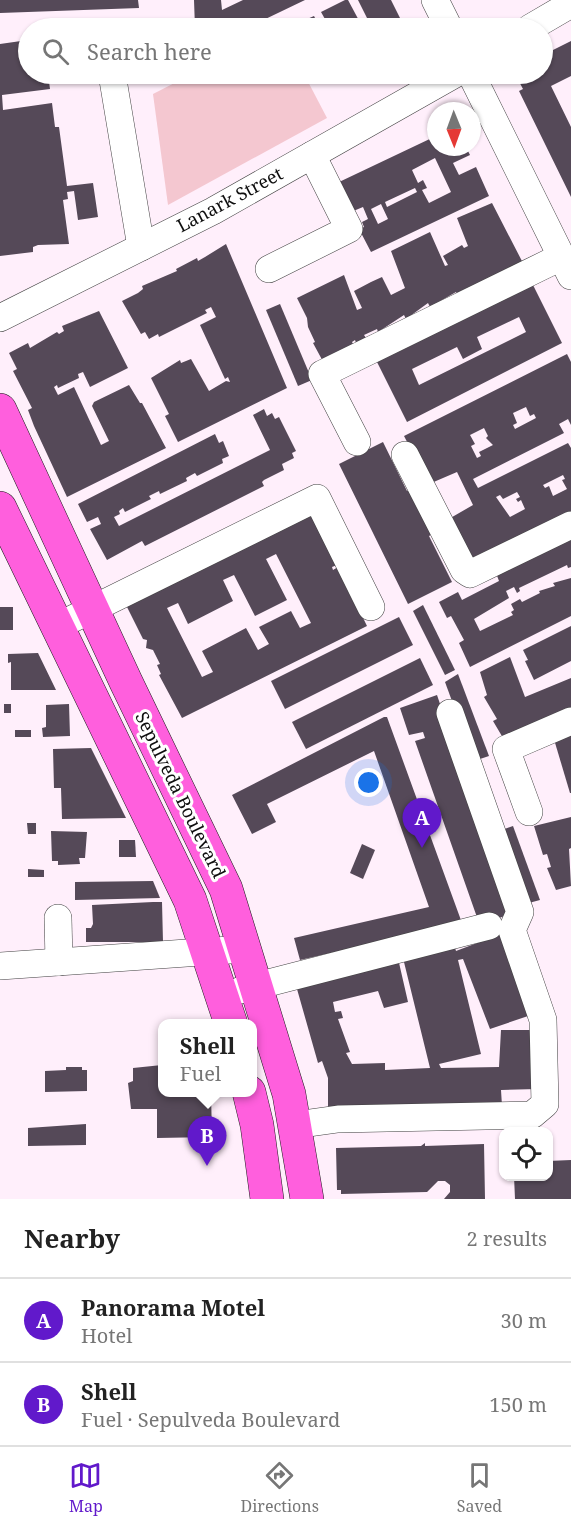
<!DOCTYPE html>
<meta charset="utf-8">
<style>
body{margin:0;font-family:"Noto Serif",serif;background:#f6f6f6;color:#222}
.controls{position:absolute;right:18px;bottom:18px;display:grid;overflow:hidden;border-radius:12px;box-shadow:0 2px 4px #0004}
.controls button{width:54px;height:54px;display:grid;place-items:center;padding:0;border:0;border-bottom:2px solid #e0e0e0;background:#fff;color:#222;font:30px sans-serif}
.compass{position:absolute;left:427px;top:102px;width:54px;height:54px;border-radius:50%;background:#fff;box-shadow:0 2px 4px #0004;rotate:179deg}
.you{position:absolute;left:369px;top:783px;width:21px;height:21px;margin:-15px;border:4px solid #fff;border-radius:50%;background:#1a73e8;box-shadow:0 0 0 9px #1a73e833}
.badge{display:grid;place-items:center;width:39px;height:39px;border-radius:50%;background:#6119cb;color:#fff;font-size:20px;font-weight:700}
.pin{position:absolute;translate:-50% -50px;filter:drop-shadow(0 2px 3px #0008)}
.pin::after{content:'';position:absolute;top:32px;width:21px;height:18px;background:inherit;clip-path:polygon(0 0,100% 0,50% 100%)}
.popup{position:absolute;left:158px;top:1019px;width:99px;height:78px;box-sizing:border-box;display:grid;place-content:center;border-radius:12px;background:#fff;filter:drop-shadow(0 2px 4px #0005);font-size:20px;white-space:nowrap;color:#767676}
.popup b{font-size:22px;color:#222}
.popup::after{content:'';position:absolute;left:50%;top:100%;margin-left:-12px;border:12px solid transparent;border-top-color:#fff}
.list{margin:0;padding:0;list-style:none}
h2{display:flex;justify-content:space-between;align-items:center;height:78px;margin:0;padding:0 24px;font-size:26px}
h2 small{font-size:20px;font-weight:400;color:#767676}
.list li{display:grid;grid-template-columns:39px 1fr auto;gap:18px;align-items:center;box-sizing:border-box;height:84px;padding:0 24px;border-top:2px solid #e0e0e0}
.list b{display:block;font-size:22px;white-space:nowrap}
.list p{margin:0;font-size:20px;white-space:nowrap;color:#767676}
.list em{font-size:20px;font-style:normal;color:#767676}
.icon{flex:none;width:33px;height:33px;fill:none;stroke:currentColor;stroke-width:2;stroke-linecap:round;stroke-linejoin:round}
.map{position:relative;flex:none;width:571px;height:1199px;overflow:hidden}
.search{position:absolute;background:#fff;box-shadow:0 2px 4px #0004;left:18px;right:18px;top:18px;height:66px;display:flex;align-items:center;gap:15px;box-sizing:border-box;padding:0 21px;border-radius:33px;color:#767676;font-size:22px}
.sheet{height:246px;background:#fff}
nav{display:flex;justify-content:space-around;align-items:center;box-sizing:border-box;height:84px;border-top:2px solid #e0e0e0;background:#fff;font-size:16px;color:#767676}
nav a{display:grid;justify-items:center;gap:3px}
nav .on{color:#6119cb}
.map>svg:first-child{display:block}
</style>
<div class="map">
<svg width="571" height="1199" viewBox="0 0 571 1199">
<rect width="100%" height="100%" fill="#ffeffb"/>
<path fill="#f4c7d0" d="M192,74h112l23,44 -159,87 -15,-111z"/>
<g fill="#554958" fill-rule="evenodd">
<path d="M0,0h138l1,8 -139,5z"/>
<path d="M194,0h27l1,10 21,-10h62l-58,28h-52z"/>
<path d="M345,0h3l15,28h-33l-9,-16z"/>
<path d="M358,0h33l14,28h-33z"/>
<path d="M314,16l6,12h-33z"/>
<path d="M162,19v9h-54v-8z"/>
<path d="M28,40v34h20l2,15 -48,6 1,15 49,-7 3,24h4l8,59 26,-3 5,34 -20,3 -4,-29 -7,1 1,7 -5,1 6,44 -31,1 -5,2v5l-33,4v-212z"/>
<path d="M571,41v35l-20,10 20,41v70l-52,-106 4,-2 -8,-15h27l1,-19z"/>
<rect x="152" y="74" width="10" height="8"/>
<path d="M436,136v11h30l4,8 -17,8 6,12 17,-8 13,29 -118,56 -12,-23 5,-2 -2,-5 6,-3 -5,-12 -12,5 -14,-29zM435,158l16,34 -22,11 -7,-13 5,-2 -4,-8 -5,3 -6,-13zM415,188l2,4 -30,15 -2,-5zM381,204l7,15 -10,5 -7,-15z"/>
<path d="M492,203l32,62 -65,32 -3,-5 -26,15 -2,-4 -22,16 -2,-4 -26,17 -1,-3 -13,6 2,3 -10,5 -1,-3 -3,2 5,10 -31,15 -13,-24 2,-1 -7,-15 -1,-9 -10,-20 47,-23 13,35 5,-2 -8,-17 17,-9 11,-5 9,18 14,-7 -14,-37 39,-19 15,34 3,-1 -5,-9 19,-11 2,3 4,-2 -11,-28z"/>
<path d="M226,244l61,144 -109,54 -13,-26 4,-2 -18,-36 29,-18 1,3 10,-4 18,32 17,-10 4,1 -2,-5 -3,2 -25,-54 16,-8 -5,-10 -6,3 2,3 -48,24 -1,-3 -9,5 -4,-7 -4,2 -19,-33 16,-8 5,-4 -1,-3 35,-15 -1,-2 21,-11 1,3 7,-4z"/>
<path d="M531,281l31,62 -155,79 -32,-64zM519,317l7,15 -107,53 -7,-16 45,-22 6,12 19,-10 -5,-12z"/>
<path d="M280,304l32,76 -14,6 -32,-76z"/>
<path d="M99,311l29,57 -38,19 -7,-15 -5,2 1,4 -21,10 -1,-3 -3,2 4,8 16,-8 27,58 8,-4 -17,-35 2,-4 35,-17 11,18h2l24,45 -99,49 -33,-71 -6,-16 4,-2 -19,-37 4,-2 -8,-16 19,-10 2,5 27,-16 2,2 5,-3 -2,-5z"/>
<path d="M567,354l4,8v63l-3,-6 -9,5 5,9 -91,46 5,9 90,-45 3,5v71l-99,50 -25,-49 26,-15 -16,-33 -28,12 -25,-48zM526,407l4,9 4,-2 2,4 -21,11 -2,-4 4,-2 -4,-10zM484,428l4,8 -2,2 7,7 -14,7 2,4 -4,2 -6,-12 4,-2 -5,-9zM563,475l2,4 -3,1 5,9 -14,7 -4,-10 -4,2 -2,-3zM517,492l3,5 -4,2 2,3 3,-2 4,9 -15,8 -14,-20 4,-2 3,4z"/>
<path d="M264,409l3,7 5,-3 3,6 4,-2 17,34 -4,2 2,5 -12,6 2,6 -20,10 -2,2 2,4 -119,60 -3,-5 -35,19 -17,-31 11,-5 -3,-7 -11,5 -9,-18 137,-70 4,9 4,-2 6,15 -7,3 1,4 -26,13 -2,-3 -9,5 1,3 -27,13 -1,-3 -10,5 2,3 -26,13 -2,-4 -4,3 1,3 -6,3 5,9 151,-76 -17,-35z"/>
<path d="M383,442l24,49 9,-4 22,44 -9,5 23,46 -44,22 -69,-140z"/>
<path d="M309,508l28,57 -5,2 1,3 5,-3 29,59 -185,92 -23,-43 2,-1 -4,-9 3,-1 -7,-14 -7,-2 1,-8 -4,-1 -19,-38zM276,554l35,69 -11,5 -9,-17 -32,16 10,17 -11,6 -12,-22 -44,23 11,21 -11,5 -35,-69 11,-5 10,21 45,-23 -10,-21 11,-5 21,41 32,-16 -21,-41z"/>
<path d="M571,536v31l-3,1 -1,-3 -48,23 1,3 -3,2 -3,-6 -8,4 3,7 -35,21 6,12 33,-16 -2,-3 3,-2 -3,-6 9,-5 2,3 18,-9 -1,-2 16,-5 -2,-3 18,-5v38l-101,51 -11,-24 5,-3 -13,-24 -4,2 -8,-16 19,-10 4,8 37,-19 -3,-8z"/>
<path d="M423,605l32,65 -10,5 -32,-64z"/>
<rect x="0" y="607" width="13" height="23"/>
<path d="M399,617l14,28 -128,64 -14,-28z"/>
<path d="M571,626v35l-37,19 -9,-19 3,-1 -5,-10z"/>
<path d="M38,653l18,37h-45v-28l-3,1v-9z"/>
<path d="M510,657l15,40 46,-19v33l-65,32 -13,-22 4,-2 -13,-22 3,-2 -7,-23z"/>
<path d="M420,658l13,27 -127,64 -14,-27z"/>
<path d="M458,674l31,82 -15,5 -29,-79z"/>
<path d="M437,695l74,219 -12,4 32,97 -41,14 -27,-70 -5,1 23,94 -42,10 2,4 58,-1 2,-37h32l4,59 -36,1 1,16 -174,2v-30l-6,-17 -4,2 -23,-81 102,-28 11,48 -24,6 -6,-17 -45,11 2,10 6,-1 2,7 -5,1 12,33 -4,1 6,11 33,-1v7l45,-2 -27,-110 51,-14 2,7 29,-11 -70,-199 10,-3 -2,-6 -14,3 -9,-27z"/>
<rect x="4" y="704" width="7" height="9"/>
<path d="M69,704l1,32 -27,1 -1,-9 4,-1v-22z"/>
<path d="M384,717h3l75,206 -162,37 -6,-22 135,-31 -55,-156 -107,53 9,18 -24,12 -20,-39z"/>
<path d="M571,728v65h-1l-17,-57z"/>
<rect x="15" y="730" width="16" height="7"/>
<path d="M91,748l35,70 -64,1 -1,-31h-7l-1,-39z"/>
<path d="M571,817v31l-2,1 2,37 -15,4 -9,-22 4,-1 -4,-13 -4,1 -9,-29z"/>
<path d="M27,823h9v11h-8z"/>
<path d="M513,826l27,74 -15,4 -26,-73z"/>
<path d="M51,831l36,1 -2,26h-6l1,6 -22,1v-4h-6z"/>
<path d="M119,840h16l1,17h-17z"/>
<path d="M362,844l13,6 -12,29 -13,-6z"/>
<path d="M28,869l16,1v7h-16z"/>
<path d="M153,881l7,17 -85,2v-18z"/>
<path d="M153,902h9l1,40h-77v-14h5l2,-4 -1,-19z"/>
<path d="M162,1065v27h49l1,45 -55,1v-29h-26l-3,-26 5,-2v-13z"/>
<path d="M66,1067h16v3h5v21l-42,1v-21l21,-1z"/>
<path d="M86,1124v21l-58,1v-18z"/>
<path d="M425,1143v3l59,-2 1,55h-41l6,-7v-7l-5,-4h-7l-11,11 -86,2v-4h-4l-1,-42 85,-2z"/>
<path d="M571,1160v39h-56l-1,-23h34v-15z"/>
</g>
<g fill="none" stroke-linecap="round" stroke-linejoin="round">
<defs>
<g id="minor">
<path d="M435,0l14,28"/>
<path d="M530,28l41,-24"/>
<path d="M112,74l29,173"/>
<path d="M471,74l100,202"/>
<path d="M269,269l80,-40 -37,-74"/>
<path d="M0,318l213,-107 242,-137"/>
<path d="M357,442l-35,-68 239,-117"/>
<path d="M405,455l59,115 6,4 101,-49"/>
<path d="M58,626l259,-128 54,109"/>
<path d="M529,812l-23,-63 65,-28"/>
<path d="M58,918l1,44"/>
<path d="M0,966l244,-17"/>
<path d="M241,990l248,-64"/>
<path d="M295,1125l43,-6 194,-4 13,-11 -2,-84 -31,-90 8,-18 -70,-199"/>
</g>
<g id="major">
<path d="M0,410l126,272 100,207 63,205 18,105"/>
<path d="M0,508l190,392 41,124"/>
<path d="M249,1092l8,33 10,74"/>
</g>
</defs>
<use href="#minor" stroke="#414141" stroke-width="28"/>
<use href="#major" stroke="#1f1f1f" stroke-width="34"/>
<use href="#minor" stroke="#fff" stroke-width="27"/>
<use href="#major" stroke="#ff5fdd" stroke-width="33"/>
</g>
<g text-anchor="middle" stroke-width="6" stroke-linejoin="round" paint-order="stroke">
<g font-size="18" fill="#0e0e0e" stroke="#fff">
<text transform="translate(230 200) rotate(-28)" y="6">Lanark Street</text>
<text transform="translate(180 795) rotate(64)" y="6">Sepulveda Boulevard</text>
</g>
</g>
</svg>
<div class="controls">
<button><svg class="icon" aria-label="locate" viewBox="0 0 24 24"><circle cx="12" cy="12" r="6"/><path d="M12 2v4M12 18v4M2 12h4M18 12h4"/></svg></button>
</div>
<svg class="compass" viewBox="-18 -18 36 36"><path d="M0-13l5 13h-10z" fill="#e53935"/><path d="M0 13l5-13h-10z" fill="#767676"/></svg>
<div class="you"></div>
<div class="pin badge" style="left:422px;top:848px">A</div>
<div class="pin badge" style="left:207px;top:1166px">B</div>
<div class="popup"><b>Shell</b>Fuel</div>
<div class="search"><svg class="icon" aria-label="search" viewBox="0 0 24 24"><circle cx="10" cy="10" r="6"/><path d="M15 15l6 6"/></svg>Search here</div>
</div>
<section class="sheet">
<h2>Nearby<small>2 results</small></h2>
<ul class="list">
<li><span class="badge">A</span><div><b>Panorama Motel</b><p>Hotel</p></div><em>30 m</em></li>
<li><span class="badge">B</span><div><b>Shell</b><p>Fuel · Sepulveda Boulevard</p></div><em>150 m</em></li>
</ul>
</section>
<nav>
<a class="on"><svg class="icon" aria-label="map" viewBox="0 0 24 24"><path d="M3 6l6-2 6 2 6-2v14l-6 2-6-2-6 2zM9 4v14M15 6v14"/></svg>Map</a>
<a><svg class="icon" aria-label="directions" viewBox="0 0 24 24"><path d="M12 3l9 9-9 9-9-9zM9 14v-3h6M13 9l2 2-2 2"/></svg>Directions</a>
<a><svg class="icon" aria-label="saved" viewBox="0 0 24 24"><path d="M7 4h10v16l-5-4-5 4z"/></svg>Saved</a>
</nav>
